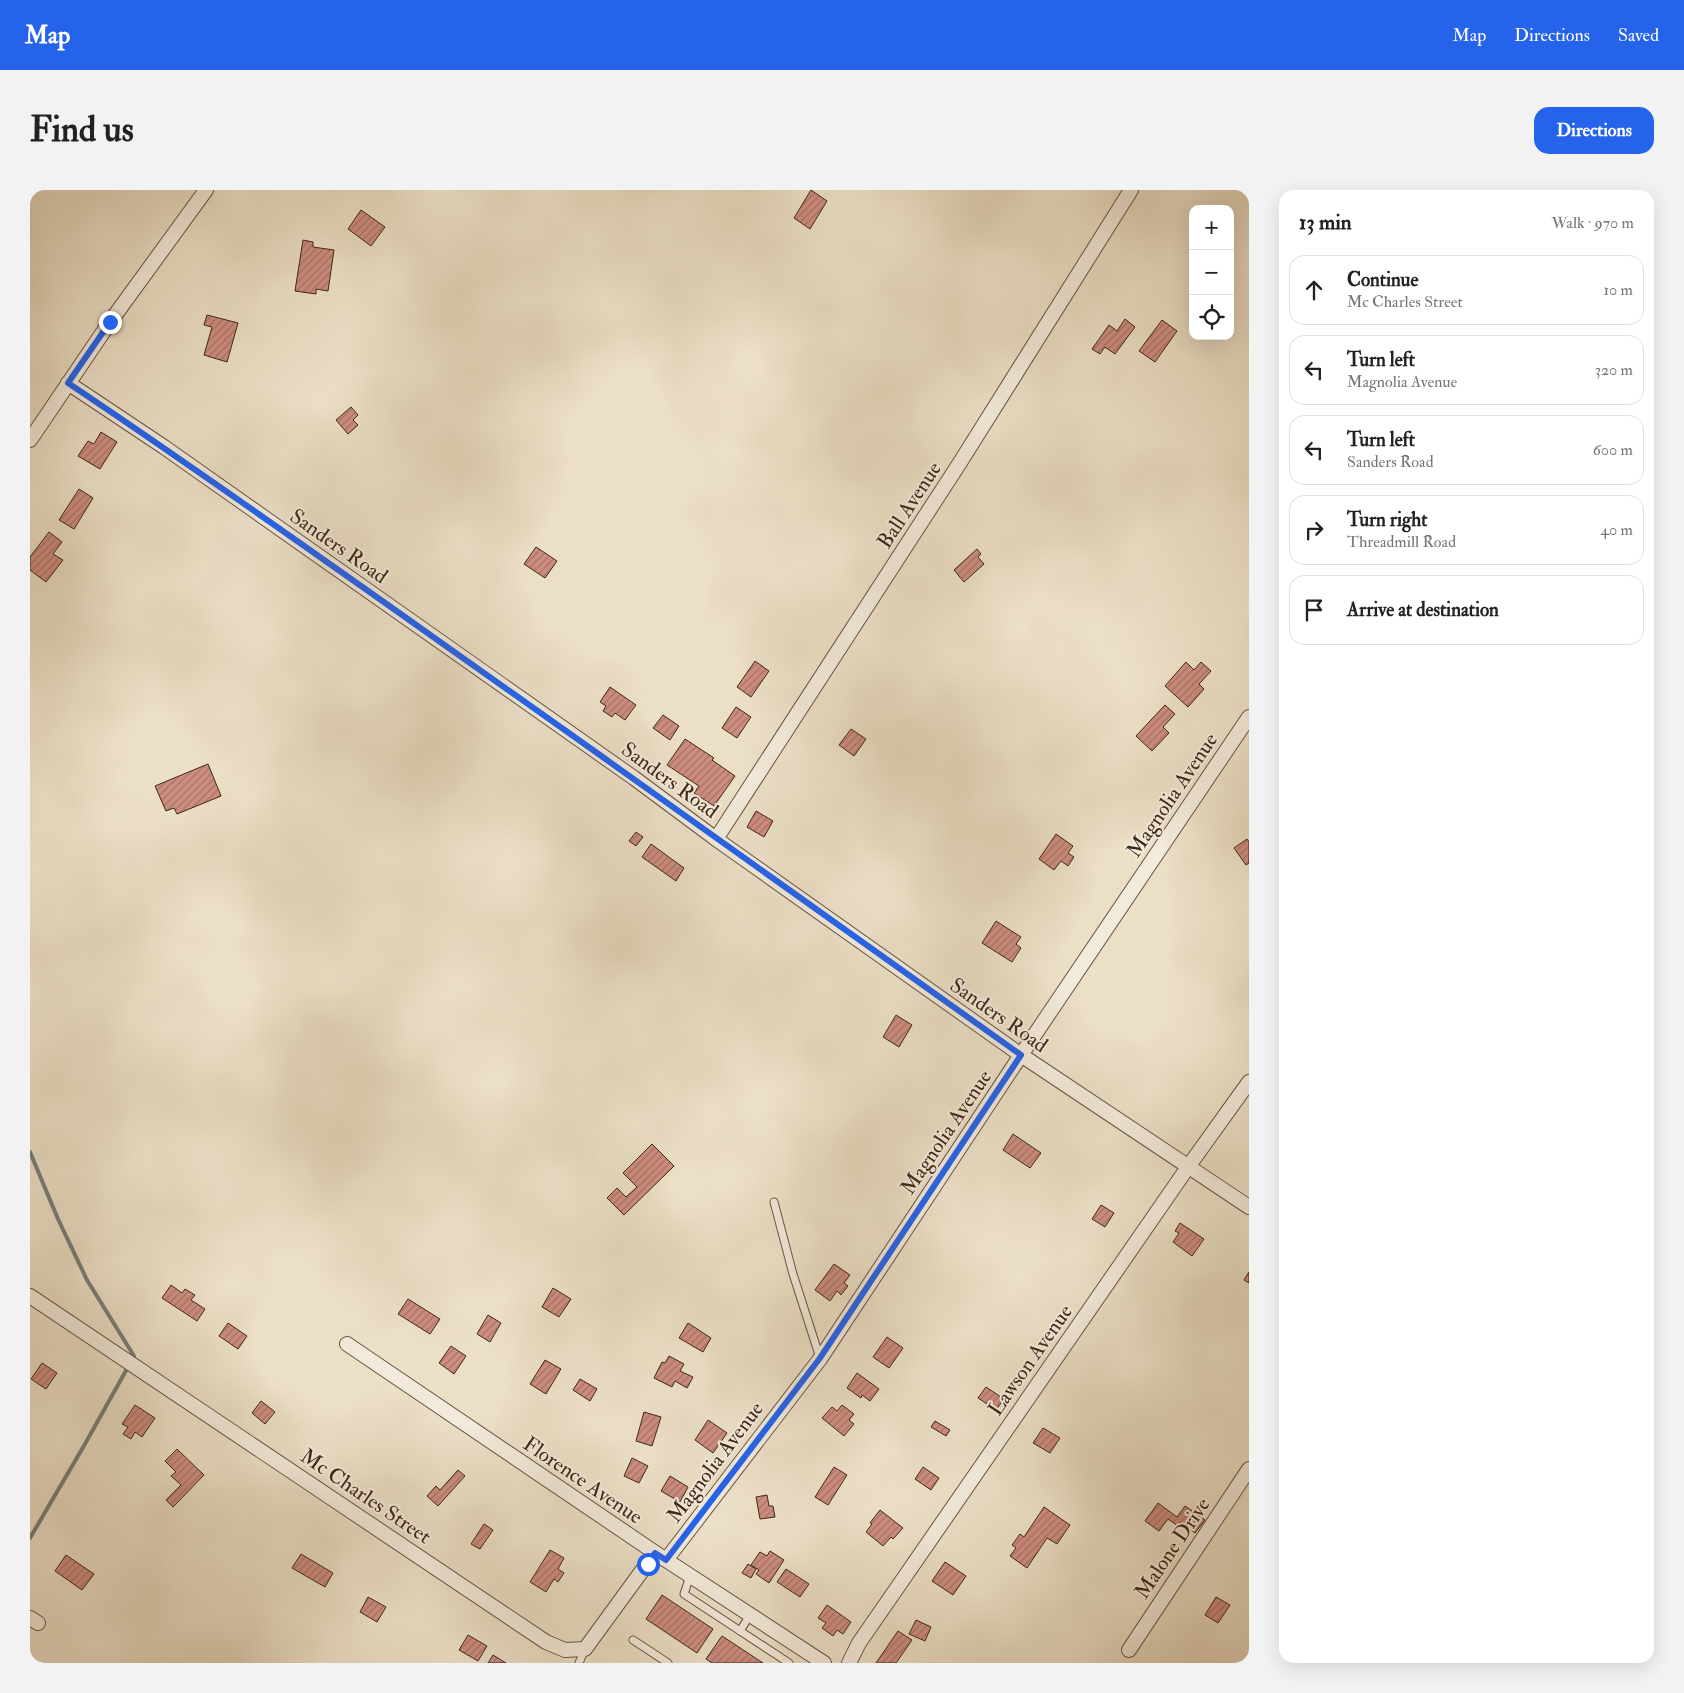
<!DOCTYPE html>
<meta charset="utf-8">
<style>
body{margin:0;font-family:"IM FELL Double Pica",serif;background:#f2f2f2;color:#222}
.controls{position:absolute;right:15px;top:15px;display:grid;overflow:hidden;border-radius:10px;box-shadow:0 5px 20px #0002}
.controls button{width:45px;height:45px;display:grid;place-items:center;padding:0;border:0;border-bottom:1px solid #e0e0e0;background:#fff;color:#222;font:25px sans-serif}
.stop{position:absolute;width:15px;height:15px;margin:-11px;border:4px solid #2563eb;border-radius:50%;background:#fff}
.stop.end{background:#2563eb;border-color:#fff;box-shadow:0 1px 5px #0008}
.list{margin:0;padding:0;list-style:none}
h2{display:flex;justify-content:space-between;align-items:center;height:65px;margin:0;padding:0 20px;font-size:21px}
h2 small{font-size:16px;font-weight:400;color:#767676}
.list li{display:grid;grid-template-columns:32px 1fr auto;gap:15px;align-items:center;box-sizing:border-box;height:70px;margin:0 10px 10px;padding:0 10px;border:1px solid #e0e0e0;border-radius:15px}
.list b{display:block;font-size:19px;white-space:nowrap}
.list p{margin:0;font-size:16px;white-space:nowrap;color:#767676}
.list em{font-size:16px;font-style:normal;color:#767676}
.icon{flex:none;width:28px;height:28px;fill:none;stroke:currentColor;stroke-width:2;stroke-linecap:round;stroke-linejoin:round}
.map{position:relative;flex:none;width:1219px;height:1473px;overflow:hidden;border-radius:15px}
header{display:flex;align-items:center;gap:30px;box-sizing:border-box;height:70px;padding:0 25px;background:#2563eb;color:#fff}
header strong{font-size:24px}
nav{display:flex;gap:28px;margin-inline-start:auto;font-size:18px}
.intro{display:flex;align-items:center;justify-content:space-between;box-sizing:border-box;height:120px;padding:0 30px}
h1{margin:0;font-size:35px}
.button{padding:12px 22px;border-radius:15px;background:#2563eb;color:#fff;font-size:18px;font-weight:700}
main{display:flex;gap:30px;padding:0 30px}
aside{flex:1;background:#fff;border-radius:15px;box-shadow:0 5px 20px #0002}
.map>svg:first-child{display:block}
</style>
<header>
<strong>Map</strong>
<nav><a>Map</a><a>Directions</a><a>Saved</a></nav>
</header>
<div class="intro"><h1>Find us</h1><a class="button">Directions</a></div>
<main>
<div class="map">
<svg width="1219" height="1473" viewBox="0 0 1219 1473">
<defs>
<pattern id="building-hatch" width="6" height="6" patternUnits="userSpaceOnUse" patternTransform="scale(1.25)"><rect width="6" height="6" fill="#cd8d7f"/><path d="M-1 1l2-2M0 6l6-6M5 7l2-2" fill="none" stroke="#a87367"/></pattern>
</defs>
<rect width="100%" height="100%" fill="#ebdfc6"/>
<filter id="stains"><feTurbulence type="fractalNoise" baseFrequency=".004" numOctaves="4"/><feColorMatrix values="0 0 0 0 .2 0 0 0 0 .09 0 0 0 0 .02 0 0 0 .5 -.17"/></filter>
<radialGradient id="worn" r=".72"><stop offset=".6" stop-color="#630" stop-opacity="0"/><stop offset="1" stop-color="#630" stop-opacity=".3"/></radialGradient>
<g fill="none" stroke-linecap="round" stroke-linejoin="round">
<g stroke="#767f7a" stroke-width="4">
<path d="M0,962l28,67 29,61 47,76 -2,5"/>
<path d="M0,1348l55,-94 43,-77"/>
</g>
</g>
<g fill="url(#building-hatch)" stroke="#3f2619">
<path d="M781,0l16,11 -17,28 -16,-11z"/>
<path d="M331,20l24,17 -14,19 -23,-17z"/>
<path d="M273,50l10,2v5l21,3 -6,41 -12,-2v5l-21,-3z"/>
<path d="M177,125l31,8 -11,39 -23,-7 8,-28 -8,-2z"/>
<path d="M1095,129l10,8 -20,27 -10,-7 -5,7 -8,-5 17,-24 8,6z"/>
<path d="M1132,130l15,11 -22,31 -16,-11z"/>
<path d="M321,217l7,8 -5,5 5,5 -10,9 -12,-14z"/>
<path d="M71,242l16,10 -17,27 -22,-13 10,-15 6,3z"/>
<path d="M49,299l14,9 -19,31 -15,-9z"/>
<path d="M19,342l13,10 -9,12 10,6 -17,22 -16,-12v-13z"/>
<path d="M506,357l21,14 -12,17 -21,-14z"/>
<path d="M947,359l4,5 -3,3 6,7 -20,18 -10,-12z"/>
<path d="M725,471l14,10 -18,26 -14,-10z"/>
<path d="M1156,472l8,8 7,-8 10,9 -12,13 5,5 -16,18 -23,-21z"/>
<path d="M580,497l26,18 -11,15 -10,-7 -3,4 -9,-6 3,-5 -6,-4z"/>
<path d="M1135,515l10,9 -12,13 6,6 -17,18 -16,-15z"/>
<path d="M706,517l15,10 -14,21 -15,-10z"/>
<path d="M633,525l16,11 -9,14 -17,-12z"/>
<path d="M821,539l15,10 -12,17 -15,-11z"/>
<path d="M655,549l29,19 -2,2 23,16 -21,30 -20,-13 5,-7 -32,-21z"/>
<path d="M178,574l13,32 -44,18 -3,-6 -8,3 -11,-25z"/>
<path d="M726,621l17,10 -9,16 -17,-10z"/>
<path d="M606,642l7,5 -7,9 -7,-5z"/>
<path d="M1026,644l17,12 -5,7 6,4 -6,9 -7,-5 -7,9 -15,-11z"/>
<path d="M1217,649l2,3v21l-3,2 -12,-17z"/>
<path d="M621,654l33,24 -8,13 -34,-24z"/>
<path d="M966,731l25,16 -5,7 5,4 -9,14 -30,-19z"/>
<path d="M866,825l16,10 -13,22 -16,-10z"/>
<path d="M983,944l28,19 -11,15 -27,-18z"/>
<path d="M622,954l22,22 -50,49 -17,-17 10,-10 9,9 11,-10 -14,-14z"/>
<path d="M1071,1015l13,8 -9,14 -13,-8z"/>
<path d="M1150,1033l24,16 -12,17 -19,-14 6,-9 -4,-2z"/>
<path d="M804,1074l16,11 -6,8 4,3 -7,9 -4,-4 -7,10 -15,-11z"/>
<path d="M1219,1082v11l-5,-3z"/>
<path d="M141,1095l11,8 3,-4 10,6 -4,5 14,9 -8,12 -35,-23z"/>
<path d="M523,1098l18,11 -12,18 -17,-10z"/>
<path d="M378,1109l32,20 -10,15 -32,-20z"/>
<path d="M458,1125l13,8 -11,19 -13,-8z"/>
<path d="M198,1133l19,13 -9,13 -19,-13z"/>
<path d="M658,1133l23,15 -8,14 -24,-14z"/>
<path d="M857,1147l16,11 -14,20 -16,-11z"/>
<path d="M421,1156l15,10 -12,18 -15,-11z"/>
<path d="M639,1166l15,8 -4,7 13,6 -6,11 -12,-7 -3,6 -18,-9 8,-16 3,1z"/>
<path d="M515,1170l16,9 -15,25 -16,-10z"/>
<path d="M12,1173l15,10 -11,16 -15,-10z"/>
<path d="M827,1183l22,16 -9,12 -8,-6 -1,3 -14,-10z"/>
<path d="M550,1189l17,10 -7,12 -17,-11z"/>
<path d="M956,1197l18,12 -8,11 -18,-12z"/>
<path d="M231,1211l14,11 -10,12 -13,-11z"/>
<path d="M105,1215l20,13 -13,19 -7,-5 -4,7 -8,-5 5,-7 -6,-3z"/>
<path d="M812,1215l12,9 -5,6 5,4 -10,12 -22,-18 10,-11 5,4z"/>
<path d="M614,1222l17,5 -9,29 -16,-5z"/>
<path d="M678,1230l19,13 -14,20 -18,-13z"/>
<path d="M905,1231l15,9 -4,6 -15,-9z"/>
<path d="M1013,1238l17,10 -10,15 -17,-10z"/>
<path d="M147,1259l27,26 -31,32 -7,-7 15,-15 -10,-9 5,-4 -11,-11z"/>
<path d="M602,1268l16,8 -9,17 -15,-7z"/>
<path d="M804,1277l13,8 -19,30 -13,-8z"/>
<path d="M893,1277l16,11 -8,12 -16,-11z"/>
<path d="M428,1280l7,6 -27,30 -11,-10 9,-10 4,4z"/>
<path d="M640,1286l18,11 -8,15 -19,-11z"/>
<path d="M737,1305l2,11h4l2,11 -15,2 -4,-22z"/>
<path d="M1128,1313l19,14 8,-11 20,14 -10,13 -15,-11 -2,4 -10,-7 -9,12 -14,-10z"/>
<path d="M1014,1317l26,18 -13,19 -10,-6 -20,30 -17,-12 6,-8 -4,-3 8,-11 4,3z"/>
<path d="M850,1320l23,18 -10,11 -2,-2 -8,9 -17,-14 6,-8 -2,-1z"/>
<path d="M454,1334l9,6 -13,19 -9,-5z"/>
<path d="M520,1360l14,8 -6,11 6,4 -6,9 -4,-3 -8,13 -16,-10z"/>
<path d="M740,1361l14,9 -15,23 -13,-9 3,-4 -8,-5 9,-13 7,4z"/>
<path d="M271,1364l32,19 -8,14 -33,-19z"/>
<path d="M36,1365l28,19 -12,16 -27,-19z"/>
<path d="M915,1372l21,14 -13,19 -21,-14z"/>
<path d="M718,1374l8,5 -5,9 -9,-5z"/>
<path d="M756,1379l23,15 -9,13 -23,-15z"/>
<path d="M632,1405l51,34 -16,24 -51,-34z"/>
<path d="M338,1407l18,10 -9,15 -17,-10z"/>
<path d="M1186,1407l14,8 -12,18 -13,-8z"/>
<path d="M797,1415l24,17 -8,12 -6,-4 -4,6 -11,-8 4,-5 -8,-5z"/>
<path d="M886,1430l15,7 -6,14 -16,-7z"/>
<path d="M868,1441l14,9 -16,23h-20z"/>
<path d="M438,1445l19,11 -9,15 -19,-11z"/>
<path d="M692,1446l41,27h-51l-6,-4z"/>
<path d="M463,1465l13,8h-18z"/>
</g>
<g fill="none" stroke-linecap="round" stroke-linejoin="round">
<defs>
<g id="service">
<path d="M744,1012l19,72 27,84"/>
<path d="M660,1386l-6,18 105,69"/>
<path d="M710,1441l10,-16"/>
<path d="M603,1450l35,23"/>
<path d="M549,1473l6,-14"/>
</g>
<g id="minor">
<path d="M38,193l96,64 470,331 82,61 305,216 228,152"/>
<path d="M0,250l80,-118 96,-132"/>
<path d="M686,649l245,-378 170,-271"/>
<path d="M0,1106l516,346 19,8 20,-1 70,-96"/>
<path d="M317,1154l319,216 158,103"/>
<path d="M636,1370l154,-201 201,-304 228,-338"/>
<path d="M0,1428l8,5"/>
<path d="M1099,1460l120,-181"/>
<path d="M819,1473l10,-20 329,-476 61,-85"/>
</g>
</defs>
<use href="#service" stroke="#6a5444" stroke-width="9"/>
<use href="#minor" stroke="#6a5444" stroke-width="16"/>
<use href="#service" stroke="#f2eada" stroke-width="7"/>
<use href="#minor" stroke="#f2eada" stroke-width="14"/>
</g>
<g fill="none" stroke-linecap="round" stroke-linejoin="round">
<path stroke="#2563eb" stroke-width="6" d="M80,132l-42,61c114,76 225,155 337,234 206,145 410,292 616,438l-201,303 -154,202 -11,-7 -7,11"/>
</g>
<g text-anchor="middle" stroke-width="4" stroke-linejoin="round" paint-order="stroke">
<g font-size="21" fill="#3f2619" stroke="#f2eada">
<text transform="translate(879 315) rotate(-57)" y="7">Ball Avenue</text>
<text transform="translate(309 356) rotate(35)" y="7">Sanders Road</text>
<text transform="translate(640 590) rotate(36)" y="7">Sanders Road</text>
<text transform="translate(1142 605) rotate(-56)" y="7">Magnolia Avenue</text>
<text transform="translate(969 825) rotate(35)" y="7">Sanders Road</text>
<text transform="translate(916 942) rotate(-56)" y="7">Magnolia Avenue</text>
<text transform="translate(1000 1170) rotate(-55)" y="7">Lawson Avenue</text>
<text transform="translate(685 1272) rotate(-53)" y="7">Magnolia Avenue</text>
<text transform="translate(553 1290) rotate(34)" y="7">Florence Avenue</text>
<text transform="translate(336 1306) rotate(34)" y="7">Mc Charles Street</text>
<text transform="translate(1142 1358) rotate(-56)" y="7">Malone Drive</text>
</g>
</g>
<rect width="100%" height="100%" filter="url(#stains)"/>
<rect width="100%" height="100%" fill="url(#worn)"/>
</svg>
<div class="controls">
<button>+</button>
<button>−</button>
<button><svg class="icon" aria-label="locate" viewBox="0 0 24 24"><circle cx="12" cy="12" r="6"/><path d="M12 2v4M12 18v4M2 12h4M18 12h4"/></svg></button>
</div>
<div class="stop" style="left:618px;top:1374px"></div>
<div class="stop end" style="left:80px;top:132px"></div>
</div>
<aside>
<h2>13 min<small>Walk · 970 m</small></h2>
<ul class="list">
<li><svg class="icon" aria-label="ahead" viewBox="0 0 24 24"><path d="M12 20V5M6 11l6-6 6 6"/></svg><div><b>Continue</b><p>Mc Charles Street</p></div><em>10 m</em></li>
<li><svg class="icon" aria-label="left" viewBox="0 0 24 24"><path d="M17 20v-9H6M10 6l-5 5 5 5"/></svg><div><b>Turn left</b><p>Magnolia Avenue</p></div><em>320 m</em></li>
<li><svg class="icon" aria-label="left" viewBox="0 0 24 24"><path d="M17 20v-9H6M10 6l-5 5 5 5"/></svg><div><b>Turn left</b><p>Sanders Road</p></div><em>600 m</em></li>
<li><svg class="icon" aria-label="right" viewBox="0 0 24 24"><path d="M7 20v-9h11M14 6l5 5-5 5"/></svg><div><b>Turn right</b><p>Threadmill Road</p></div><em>40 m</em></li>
<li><svg class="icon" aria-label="arrive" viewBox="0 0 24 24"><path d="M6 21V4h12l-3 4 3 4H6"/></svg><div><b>Arrive at destination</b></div></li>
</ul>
</aside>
</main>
